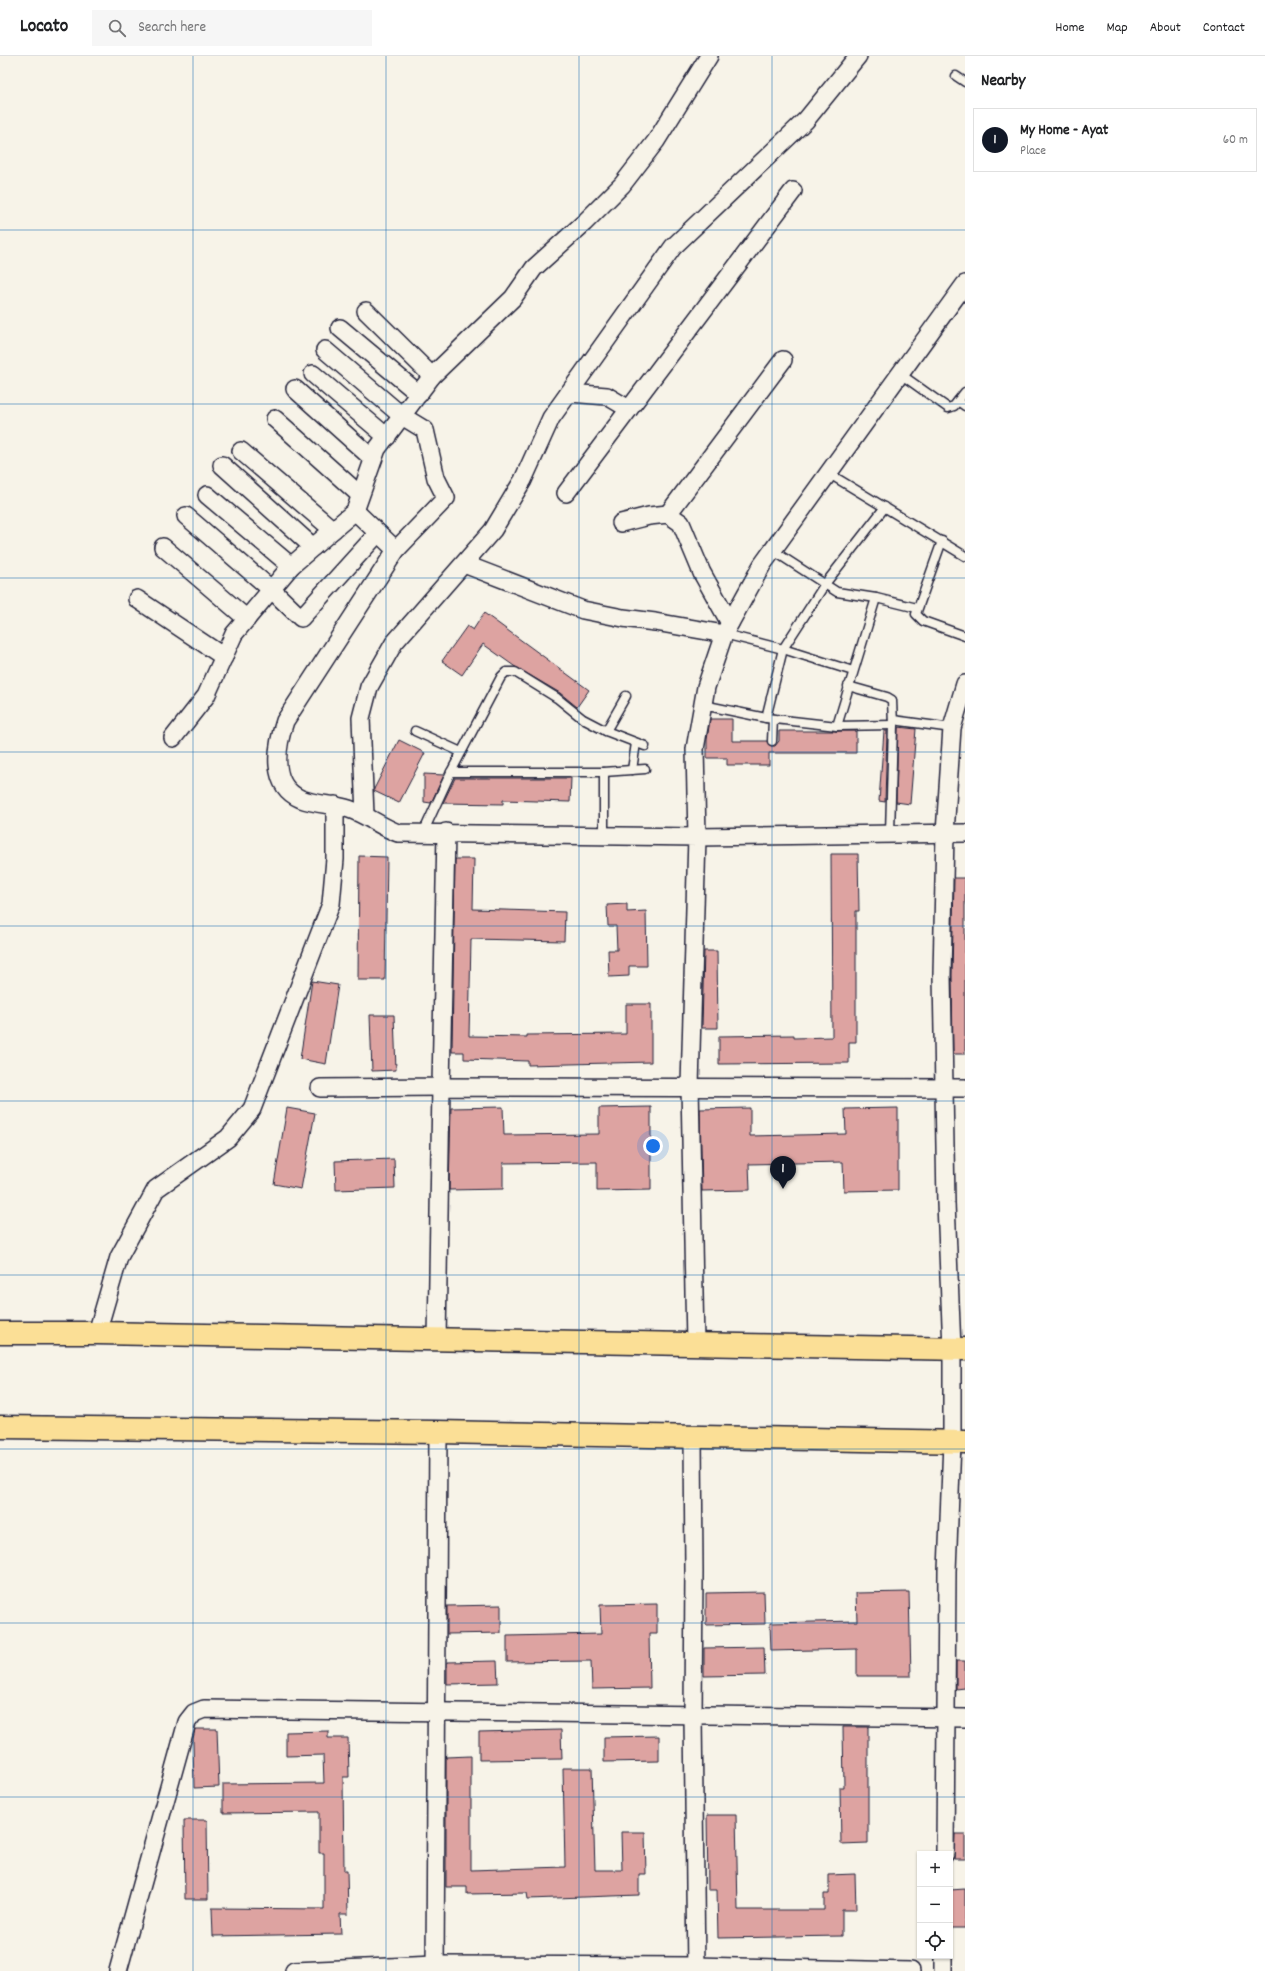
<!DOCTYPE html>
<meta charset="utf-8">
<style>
body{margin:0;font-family:Dekko,sans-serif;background:#f6f6f6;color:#202124}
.controls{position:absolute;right:12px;bottom:12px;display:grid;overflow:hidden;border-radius:0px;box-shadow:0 1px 3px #0004}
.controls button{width:36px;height:36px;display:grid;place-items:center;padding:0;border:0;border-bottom:1px solid #e0e0e0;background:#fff;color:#202124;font:20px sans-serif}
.you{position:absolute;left:653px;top:1090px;width:14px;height:14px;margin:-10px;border:3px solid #fff;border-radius:50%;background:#1a73e8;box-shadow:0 0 0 6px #1a73e833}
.badge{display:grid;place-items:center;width:26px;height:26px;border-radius:50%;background:#111827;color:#fff;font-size:13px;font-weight:700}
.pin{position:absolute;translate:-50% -33px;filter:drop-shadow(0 1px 2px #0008)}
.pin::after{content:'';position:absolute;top:21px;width:14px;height:12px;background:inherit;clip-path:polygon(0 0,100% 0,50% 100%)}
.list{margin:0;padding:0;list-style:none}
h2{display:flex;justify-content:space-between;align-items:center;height:52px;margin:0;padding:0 16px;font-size:17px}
h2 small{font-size:13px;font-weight:400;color:#757577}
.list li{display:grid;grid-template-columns:26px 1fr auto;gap:12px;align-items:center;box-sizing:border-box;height:64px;margin:0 8px 8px;padding:0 8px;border:1px solid #e0e0e0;border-radius:0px}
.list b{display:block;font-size:15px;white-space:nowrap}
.list p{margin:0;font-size:13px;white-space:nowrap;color:#757577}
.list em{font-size:13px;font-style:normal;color:#757577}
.icon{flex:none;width:22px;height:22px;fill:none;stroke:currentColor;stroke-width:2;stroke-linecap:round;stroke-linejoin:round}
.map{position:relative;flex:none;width:965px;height:1915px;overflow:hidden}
header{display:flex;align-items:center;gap:24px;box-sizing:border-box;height:56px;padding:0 20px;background:#fff;border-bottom:1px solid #e0e0e0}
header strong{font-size:19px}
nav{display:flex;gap:22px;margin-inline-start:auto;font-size:14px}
.search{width:280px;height:36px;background:#f6f6f6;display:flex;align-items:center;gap:10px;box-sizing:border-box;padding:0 14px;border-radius:0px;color:#757577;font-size:15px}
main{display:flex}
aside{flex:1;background:#fff}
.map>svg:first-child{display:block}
</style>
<header>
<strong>Locato</strong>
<div class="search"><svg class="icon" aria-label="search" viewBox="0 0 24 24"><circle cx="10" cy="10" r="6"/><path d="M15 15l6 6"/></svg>Search here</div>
<nav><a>Home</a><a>Map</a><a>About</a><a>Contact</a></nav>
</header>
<main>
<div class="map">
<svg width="965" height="1915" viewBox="0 0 965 1915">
<rect width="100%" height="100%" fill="#f7f3e8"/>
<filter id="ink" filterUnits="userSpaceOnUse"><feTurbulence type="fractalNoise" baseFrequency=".025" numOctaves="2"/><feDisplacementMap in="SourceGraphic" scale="8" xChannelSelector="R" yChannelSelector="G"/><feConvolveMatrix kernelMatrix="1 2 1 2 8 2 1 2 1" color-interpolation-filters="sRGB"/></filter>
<g filter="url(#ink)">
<g fill="#dda3a1" stroke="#22223b">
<path d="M484,557l105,77 -12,17 -17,-14 -46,-27 -31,-22 -21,31 -20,-14 25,-35 6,4z"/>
<path d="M710,663h22v22h35l4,5h4l4,-5v-10h77v22h-87v12h-42v-7h-20v-18z"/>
<path d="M898,671l18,2 -6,75 -14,-2z"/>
<path d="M884,675h3l-2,71 -6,-1z"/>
<path d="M399,684l26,13 -26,50 -25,-12v-2z"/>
<path d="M424,718l20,1 -13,28 -7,-1z"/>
<path d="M455,722h116l-1,24 -67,-2v4l-60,-1z"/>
<path d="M831,798h27l1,57h-3v131h-7v21l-130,1v-28l75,-1v3l38,-1z"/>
<path d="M359,800l28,1 -2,123h-27z"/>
<path d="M455,803h19l-1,50 92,3 -1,29 -93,-2 -2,97 58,1v-2l99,-1v-30h25v58l-123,3v-4l-64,-2v-7h-12z"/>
<path d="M954,822h11v176h-12l-1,-79z"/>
<path d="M627,848v8l19,-1 1,55h-18v10l-20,1 -1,-27h9l-1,-24h-8l-1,-21z"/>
<path d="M704,895h13l1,77h-16z"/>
<path d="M312,925l26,4 -12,79 -26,-5z"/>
<path d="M370,959h24l2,55 -24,1z"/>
<path d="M503,1051l1,28 95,-1v-26l52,-1v83l-54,1v-29l-94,1v26l-54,1 2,-82z"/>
<path d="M287,1052l28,5 -14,76 -27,-5z"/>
<path d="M750,1052v28l96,-2 -1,-25 53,-1v82l-54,1 -1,-29 -94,2 1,26 -48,1 -2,-82z"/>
<path d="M394,1103l1,29 -59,2 -1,-29z"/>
<path d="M764,1536l1,32 -59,1v-32z"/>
<path d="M909,1536l2,84h-54v-27l-86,2 -1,-28 87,-2 -1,-28z"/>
<path d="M657,1548v30h-8l1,54 -58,1 -1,-28 -84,1v-26l94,-2 -1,-29z"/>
<path d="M501,1549v28l-54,1v-28z"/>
<path d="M764,1591l1,28 -61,1v-28z"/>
<path d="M497,1605l1,22 -51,1v-22z"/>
<path d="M956,1605h9v27l-9,1z"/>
<path d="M843,1671h25v116l-27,1 -1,-57h4z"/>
<path d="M195,1673h22l2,58 -25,1 -1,-49z"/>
<path d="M561,1674l1,29 -83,1v-28z"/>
<path d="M328,1675v7h20l1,39h-6l1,94h3l1,43h-8l1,20 -128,2 -1,-28 112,1v-56h-5v-41l-96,1v-29l101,-1 -1,-28 -37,1v-24z"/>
<path d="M659,1680v25l-55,1v-25z"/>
<path d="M471,1700v114l94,-3 -2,-99h29l3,102h27l-1,-38h24l1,42h-7v21l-111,4 -1,-6 -60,1v-7h-21v-130z"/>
<path d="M707,1759h29l2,95h86v-16h5v-19l26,-1 1,36h-14v26l-124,2 -1,-48h-9z"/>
<path d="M184,1764h23l1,79h-23z"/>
<path d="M955,1778h10v25h-11z"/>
<path d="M965,1833v39h-15v-38z"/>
</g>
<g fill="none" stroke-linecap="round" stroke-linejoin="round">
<defs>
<g id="lane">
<path d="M956,20l9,6"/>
<path d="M899,317l49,35 6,-2 11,-14"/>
<path d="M958,345l7,5"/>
<path d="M828,417l137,83"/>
<path d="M942,485l-26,73 7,7 42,15"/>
<path d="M772,494l65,42 39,6 41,10"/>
<path d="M724,578l59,15 70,22"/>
<path d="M848,630l39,11 5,3 1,25 -3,108"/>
<path d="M703,649l63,13 71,8 56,-1"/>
<path d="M766,662l17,-69 42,-65 60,-77"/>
<path d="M893,664l59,8"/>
<path d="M837,670l39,-128"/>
<path d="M415,675l46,21"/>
<path d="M606,675l20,-35"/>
<path d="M772,685l1,-22"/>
<path d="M632,714l4,-27"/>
<path d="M451,716h153l41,-3"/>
<path d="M604,716v63"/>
<path d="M423,777l28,-61 50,-95 5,-5h9l42,26 26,21 23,12 39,15"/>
</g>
<g id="street">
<path d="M965,228l-203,281 -38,69 -18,53 -11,62 2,88 268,-4"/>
<path d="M366,255l66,65"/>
<path d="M340,272l79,66"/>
<path d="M325,294l77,66 23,14 11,48 10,20 -50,52 -111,171c-9,27 -15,65 16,78 16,6 33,5 48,10 18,6 32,18 49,24l299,4 -7,249 5,258"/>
<path d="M313,318l74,63"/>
<path d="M295,333l78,70"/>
<path d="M569,337l38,3 22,13"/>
<path d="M275,363l85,76"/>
<path d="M241,395l92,79"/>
<path d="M222,409l91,82"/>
<path d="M566,437l227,-302"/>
<path d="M207,439l84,71"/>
<path d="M355,455l41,39"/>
<path d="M668,458l115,-154"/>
<path d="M186,460l86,74 29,28 77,-85"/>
<path d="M621,467l28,-7 19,-2 13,9 21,50 28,50"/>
<path d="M163,491l84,72"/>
<path d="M464,508l119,46 40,8 32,4 69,12"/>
<path d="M137,543l87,58"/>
<path d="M173,682l33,-42 28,-62 57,-68 64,-55 22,-62 55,-73 81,-78 21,-30 50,-45 38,-38 34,-44 53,-85"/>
<path d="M365,759l-4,-97 8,-31 25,-44 99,-113 30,-50 28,-62 122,-171 133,-127 52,-64"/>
<path d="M320,1032l121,-1 5,-255"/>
<path d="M97,1277l22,-76 37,-68 72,-51 24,-29 79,-205 4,-45v-54"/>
<path d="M437,1284l4,-253 524,1"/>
<path d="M693,1381l1,134 -1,145 3,255"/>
<path d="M945,1798l2,-283 5,-129v-93l-6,-146 -4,-228 3,-142 7,-105 13,-44"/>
<path d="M118,1915l69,-249 7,-9 10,-4 761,9"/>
<path d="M294,1915l141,-6 261,1 215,5"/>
<path d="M435,1915l3,-539"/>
<path d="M943,1915v-15"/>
</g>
<g id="highway">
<path d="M0,1277h97l868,16"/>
<path d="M0,1371l438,5 527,10"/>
</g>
</defs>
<use href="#lane" stroke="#22223b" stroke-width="11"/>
<use href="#street" stroke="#22223b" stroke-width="20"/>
<use href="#highway" stroke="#22223b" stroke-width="25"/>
<use href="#lane" stroke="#f7f3e8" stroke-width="8"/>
<use href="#street" stroke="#f7f3e8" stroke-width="17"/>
<use href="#highway" stroke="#fbdf96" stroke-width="22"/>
</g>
</g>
<path fill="none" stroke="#1f6fb2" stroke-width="1" stroke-opacity="0.55" d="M193,0v1915M386,0v1915M579,0v1915M772,0v1915M0,174h965M0,348h965M0,522h965M0,696h965M0,870h965M0,1045h965M0,1219h965M0,1393h965M0,1567h965M0,1741h965"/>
</svg>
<div class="controls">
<button>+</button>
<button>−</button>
<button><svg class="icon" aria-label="locate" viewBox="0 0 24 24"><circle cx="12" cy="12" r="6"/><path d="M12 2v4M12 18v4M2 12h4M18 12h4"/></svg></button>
</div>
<div class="you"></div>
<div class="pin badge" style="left:783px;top:1133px">1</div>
</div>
<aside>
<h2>Nearby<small></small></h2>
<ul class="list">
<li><span class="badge">1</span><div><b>My Home - Ayat</b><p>Place</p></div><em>60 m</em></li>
</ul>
</aside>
</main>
